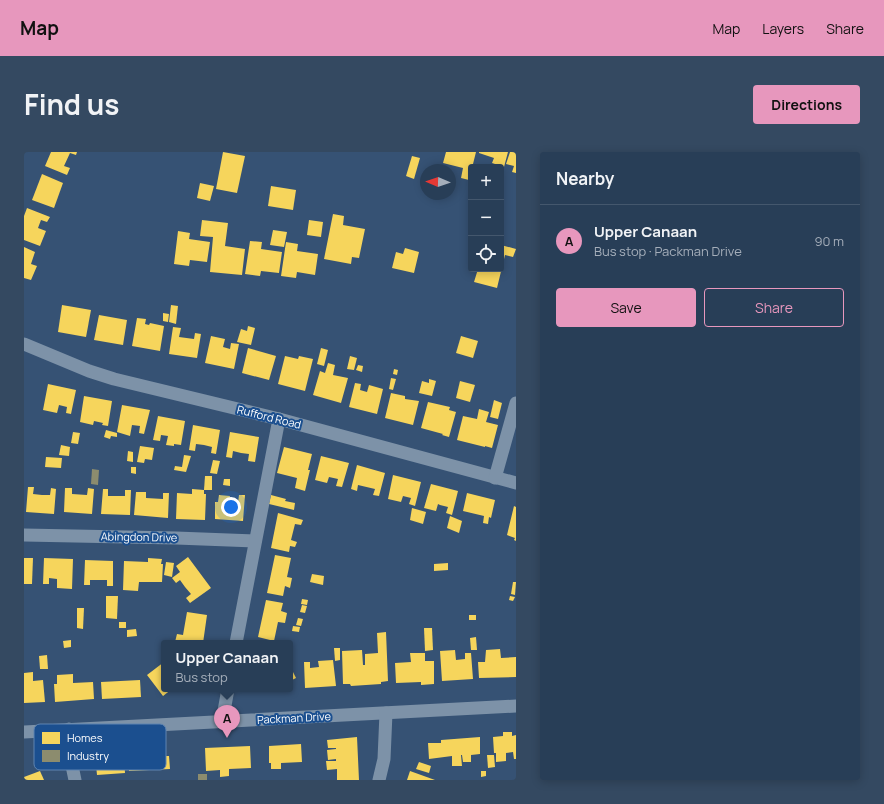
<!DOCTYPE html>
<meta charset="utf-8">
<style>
body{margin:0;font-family:Manrope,sans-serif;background:#344961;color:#f1f3f6}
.controls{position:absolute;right:12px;top:12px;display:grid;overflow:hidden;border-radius:4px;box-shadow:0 2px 10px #0003}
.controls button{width:36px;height:36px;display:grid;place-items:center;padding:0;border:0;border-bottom:1px solid #44576d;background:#283e57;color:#f1f3f6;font:20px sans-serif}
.compass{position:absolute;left:396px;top:12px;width:36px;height:36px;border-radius:50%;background:#283e57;box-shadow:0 2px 10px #0003;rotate:272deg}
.you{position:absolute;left:207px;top:355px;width:14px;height:14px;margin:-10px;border:3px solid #fff;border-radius:50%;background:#1a73e8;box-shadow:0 0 0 6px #1a73e833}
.badge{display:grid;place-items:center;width:26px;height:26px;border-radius:50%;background:#e797bd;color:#111;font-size:13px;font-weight:700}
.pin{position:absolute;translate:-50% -33px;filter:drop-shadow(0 1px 2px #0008)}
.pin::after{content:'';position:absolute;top:21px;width:14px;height:12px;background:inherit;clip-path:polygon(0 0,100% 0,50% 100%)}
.popup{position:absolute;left:137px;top:488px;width:132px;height:52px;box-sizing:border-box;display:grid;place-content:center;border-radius:4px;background:#283e57;filter:drop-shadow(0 1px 3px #0005);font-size:13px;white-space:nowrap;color:#a5aeba}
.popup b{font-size:15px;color:#f1f3f6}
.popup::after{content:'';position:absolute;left:50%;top:100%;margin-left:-8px;border:8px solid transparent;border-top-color:#283e57}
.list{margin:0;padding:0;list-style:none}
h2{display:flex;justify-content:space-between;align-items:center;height:52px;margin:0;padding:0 16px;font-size:17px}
h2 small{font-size:13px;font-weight:400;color:#a5aeba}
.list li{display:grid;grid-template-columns:26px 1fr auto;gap:12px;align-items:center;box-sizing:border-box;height:72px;padding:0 16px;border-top:1px solid #44576d}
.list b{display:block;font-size:15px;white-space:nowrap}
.list p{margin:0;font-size:13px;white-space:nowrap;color:#a5aeba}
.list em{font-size:13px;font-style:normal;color:#a5aeba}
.actions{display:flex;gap:8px;padding:12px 16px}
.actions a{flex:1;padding:9px 0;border:1px solid #e797bd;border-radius:4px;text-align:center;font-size:14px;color:#e797bd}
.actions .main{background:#e797bd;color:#111}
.icon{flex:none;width:22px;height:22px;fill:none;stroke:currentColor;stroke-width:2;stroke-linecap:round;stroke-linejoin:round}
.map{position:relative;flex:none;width:492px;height:628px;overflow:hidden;border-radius:4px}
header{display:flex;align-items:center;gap:24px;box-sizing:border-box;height:56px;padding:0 20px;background:#e797bd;color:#111}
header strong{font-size:19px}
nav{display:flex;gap:22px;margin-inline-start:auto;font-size:14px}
.intro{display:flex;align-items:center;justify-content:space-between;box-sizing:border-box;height:96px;padding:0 24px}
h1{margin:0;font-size:28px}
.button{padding:10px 18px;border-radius:4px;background:#e797bd;color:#111;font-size:14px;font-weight:700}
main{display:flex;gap:24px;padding:0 24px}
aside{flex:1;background:#283e57;border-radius:4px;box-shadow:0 2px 10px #0003}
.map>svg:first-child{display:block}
</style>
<header>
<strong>Map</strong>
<nav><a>Map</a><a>Layers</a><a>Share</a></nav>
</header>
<div class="intro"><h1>Find us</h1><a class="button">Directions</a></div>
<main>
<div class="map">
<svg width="492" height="628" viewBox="0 0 492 628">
<rect width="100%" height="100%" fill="#365274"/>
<g fill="#f6d55c">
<path d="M27,0h26l-1,3 -6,-2 -6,13 6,2 -3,7 -22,-9z"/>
<path d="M199,0l22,4 -8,37 -21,-4z"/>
<path d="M422,0h30l-7,28 -8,-2 2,-10 -20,-5z"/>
<path d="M455,0h29l-4,15 -12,-4 2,-5 -15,-5z"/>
<path d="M486,0h6v21l-4,-1 2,-6 -8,-2z"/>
<path d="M388,4l8,2 -6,21 -8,-3z"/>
<path d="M18,22l21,9 -9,25 -22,-8z"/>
<path d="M176,31l14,3 -4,15 -13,-3z"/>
<path d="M247,34l25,4 -3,20 -25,-4z"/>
<path d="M3,56l23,9 -3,5 -6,-2 -3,8 8,3 -6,15 -16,-6v-24z"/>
<path d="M309,62l11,2 -1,9 22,4 -6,29 -7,-1 -1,7 -27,-5z"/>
<path d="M178,68l26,3 -3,23 20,3 -3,26 -32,-3 3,-35 -13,-1z"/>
<path d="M285,68l14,2 -2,15 -14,-2z"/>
<path d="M249,78l14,2 -3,15 -14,-2z"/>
<path d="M154,79l12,2 -1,6 21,3 -3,20 -17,-2 -1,6 -15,-2z"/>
<path d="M226,89l12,1 -1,7 21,3 -3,21 -18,-2 -1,5 -15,-2z"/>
<path d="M262,90l12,2 -1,7 21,3 -3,21 -18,-3 -1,6 -15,-2z"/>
<path d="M477,93l15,4 -3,8 -8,-2 -8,33 -23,-6 4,-13h23z"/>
<path d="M0,95l11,5 -4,12 6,2 -6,14 -7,-2z"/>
<path d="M381,96l14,4 -5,21 -22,-5 4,-16 7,2z"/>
<path d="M38,153l29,5 -5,27 -28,-5z"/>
<path d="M147,153l7,1 -2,18 -7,-2z"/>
<path d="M139,161l6,1 -1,8 -5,-1z"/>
<path d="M75,163l28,5 -4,25 -29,-5z"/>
<path d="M113,166l9,1 -1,5 4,1 1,-2 14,3 -4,25 -28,-5z"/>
<path d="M224,174l7,2 -4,17 -14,-3 4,-13 6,2z"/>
<path d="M149,175l8,1 -2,9 15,2 1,-6 6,1 -4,24 -28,-4z"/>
<path d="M187,184l14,3 -2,8 7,2 1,-6 8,1 -5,25 -29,-6z"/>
<path d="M437,184l17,5 -5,17 -17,-5z"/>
<path d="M224,196l28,8 -7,24 -27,-7z"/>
<path d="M297,196l7,2 -4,16 -7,-2z"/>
<path d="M261,204l13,3 1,-3 14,3 -8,32 -27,-7z"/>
<path d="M326,204l7,2 -3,12 -7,-1z"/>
<path d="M304,211l7,2 -2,10 15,3 -7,25 -28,-8 7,-24 5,2z"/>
<path d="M334,213l5,1 -1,6 -6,-2z"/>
<path d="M370,217l4,1 -1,5 -4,-1z"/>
<path d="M367,226l5,1 -3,11 -4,-1z"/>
<path d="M405,227l7,2 -4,15 -13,-3 3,-12 7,2z"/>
<path d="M436,229l15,4 -5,17 -14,-4z"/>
<path d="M331,231l6,1 -1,6 7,2 2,-7 14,4 -6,25 -28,-7z"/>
<path d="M24,232l28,6 -5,24 -5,-1 1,-6 -8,-2 -2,8 -14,-3z"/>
<path d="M367,241l14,3v3l14,2 -6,24 -28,-7z"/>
<path d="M60,244l28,5 -4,25 -6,-1 1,-2 -9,-2 -1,4 -13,-3z"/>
<path d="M470,248l8,3 -4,16 -8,-2z"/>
<path d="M404,250l22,5 -1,3 7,2 -7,25 -7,-2 1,-1 -22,-6z"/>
<path d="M98,253l28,5 -6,24 -5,-1 1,-7 -8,-1 -2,11 -13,-4z"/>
<path d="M455,257l10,3 -3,10 12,3 -6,23 -7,-2v1l-28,-7 6,-24 14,3z"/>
<path d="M134,264l27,5 -4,24 -7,-1v2l-8,-1 2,-9 -7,-1 -1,6 -7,-1z"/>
<path d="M169,273l27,5 -4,24 -5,-1 1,-6 -8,-2 -8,-1 -1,7 -6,-1z"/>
<path d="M82,278l11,3v4l-6,-1 -1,3 -6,-2z"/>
<path d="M49,280l7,1 -2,11 -7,-1z"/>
<path d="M206,280l29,5 -4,25 -7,-1 1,-7 -8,-1 -8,-2 -1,7 -6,-1z"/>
<path d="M37,293l9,2 -1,9 -10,-1z"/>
<path d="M116,294l14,2 -2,12 -7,-1 -1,4 -7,-1z"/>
<path d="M260,295l28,7 -4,16h2l-5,21 -10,-3 2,-10 -20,-5z"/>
<path d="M104,299l5,1v10l-6,-1z"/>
<path d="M160,303l7,1 -5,16 -12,-2 1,-4 7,1z"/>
<path d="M297,304l28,7 -7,24 -6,-1 2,-7 -9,-2 -2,6 -12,-3z"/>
<path d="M22,305l16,1 -1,10 -16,-1z"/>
<path d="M189,308l7,1 -3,13 -7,-1z"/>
<path d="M333,313l28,8 -6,23 -6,-1 2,-6 -17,-4 -1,6 -6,-2z"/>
<path d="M107,315h5v7l-5,-1z"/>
<path d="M369,323l28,7 -6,24 -6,-2 2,-6 -8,-2 -2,6 -13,-3z"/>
<path d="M181,324h7v14h-8z"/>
<path d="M200,327h6v7l-7,-1z"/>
<path d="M407,332l27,7 -6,24 -6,-2 2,-6 -8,-2 -2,-1 -2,7 -12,-3z"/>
<path d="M4,335h6l-1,7 9,1h8l1,-7 5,1 -2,25 -28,-2z"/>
<path d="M41,336h7v6l15,1 1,-7 6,1 -2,25 -28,-2z"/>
<path d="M79,337h5v7h17v-6h6l-1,25 -29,-1z"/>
<path d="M168,337l12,1v4h2l-1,26 -29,-1 1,-26 15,1z"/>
<path d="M112,340h10v6l17,1v-6h6l-1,25 -34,-3z"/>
<path d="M443,341l28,7 -4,18 -2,-1 -1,7 -5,-1 1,-7 -21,-5z"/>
<path d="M195,343l11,1 -1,6 9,1 1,-8h6l-2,26 -28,-2v-17h3z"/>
<path d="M247,343l15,4 -1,2 10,2 -1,7 -25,-6z"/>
<path d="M490,354l2,1v34l-2,-1 1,-2 -8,-3z"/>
<path d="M388,356l14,4 -3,12 -13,-4z"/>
<path d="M254,361l25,7 -2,5 -6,-1 -4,16 6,2 -2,5 -5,-1 -1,6 -18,-4z"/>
<path d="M426,364l12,5 -3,12 -12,-5z"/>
<path d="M251,403l16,3 -4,19 5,1 -2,10 -5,-2 -2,10 -16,-3z"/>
<path d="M164,405l23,31 -21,15 -4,-5 5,-4 -6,-7 -5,-7 -4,3 -4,-5 8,-6 -4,-6z"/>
<path d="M0,406h9l-1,26h-8z"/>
<path d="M20,406l29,1 -1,30 -15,-1v-9l-8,-1v6h-6z"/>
<path d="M124,406l14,1 -1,5h2l-1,18h-23l-1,9 -15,-1 1,-29 24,1z"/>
<path d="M61,408l28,1v25h-6v-6h-17v5h-6z"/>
<path d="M142,410l8,1 -2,14 -8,-2z"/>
<path d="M424,411v7l-14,1v-7z"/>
<path d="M288,422l12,2 -1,9 -13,-3z"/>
<path d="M489,430h3l-1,13 -4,-1z"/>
<path d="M82,444h12l-1,23 -11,-1z"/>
<path d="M486,444l5,1 -2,4 -4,-1z"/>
<path d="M278,447l6,1 -1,5 -6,-1z"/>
<path d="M242,448l17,3 -2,8 6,2 -2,10 -7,-1 -4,19 -16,-4z"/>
<path d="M278,453l5,1 -2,7 -5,-1z"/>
<path d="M53,456h7l-1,21 -6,-1z"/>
<path d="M163,460l20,3 -4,28 -28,-1 2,-8 6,1z"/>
<rect x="445" y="463" width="7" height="5"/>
<path d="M274,466l5,1 -2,7 -5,-1z"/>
<rect x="95" y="470" width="7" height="6"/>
<path d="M269,474l7,1 -1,5 -7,-1z"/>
<path d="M400,476h8l1,22 -8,1z"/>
<path d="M112,477l1,7 -10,1v-7z"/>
<path d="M362,480l2,49 -7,1v2l-30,2 -1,-2h-7l-1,-33 20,-1 1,15h2v-11l13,-1 -1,-20z"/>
<path d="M452,485l1,13h-6l-1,-12z"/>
<path d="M47,488v7l-7,1 -1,-7z"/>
<path d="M310,496h6v12l-5,1z"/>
<path d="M476,497l1,9 15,-1v20l-37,1 -1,-16h7l1,-12z"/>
<path d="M431,498l1,10 9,-1v-6h6l2,26 -31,2 -2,-30z"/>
<path d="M386,501h15v8h9v23l-13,1v-3l-25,1 -1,-20 16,-1z"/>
<path d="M23,503l1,14h-8l-1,-13z"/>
<path d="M309,508l3,26 -31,2 -1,-26h6v6l9,-1 -1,-6z"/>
<path d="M140,510v27h8l-9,7 -16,-21z"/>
<path d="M266,514l6,12 -6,3z"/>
<path d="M9,520v9l10,-1 2,22 -21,1v-30z"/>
<path d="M49,522v9l20,-1 1,17 -39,3 -1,-18h3v-9z"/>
<path d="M116,528l1,17 -39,2 -1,-17z"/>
<path d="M479,580h9v4l4,-1v24h-2l-1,-7 -7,1v8l-10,1v-9h-2l-1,-16 10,-1z"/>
<path d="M333,585l2,43h-22v-11l-10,1 -1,-9h10v-2l-8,1 -1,-10 9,-1v-1h-8l-1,-8z"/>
<path d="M456,585v17l-9,1v7h-8l-1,-7h-1l1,11h-10v-10l-23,3 -1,-16h13v-3z"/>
<path d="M277,592l1,18 -21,1v6h-10v-6h-2v-17z"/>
<path d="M226,594l1,22 -22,1v7l-9,1v-7l-14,1 -1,-23z"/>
<path d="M142,601v3h3l1,13 -41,2 -1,-16z"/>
<path d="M85,602l1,4 14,-1 1,16 -28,2 -2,-20z"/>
<path d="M463,603h7l1,12 -7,1z"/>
<path d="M395,610l12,4 -2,7 -13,-4z"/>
<path d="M16,619l4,9h-20v-3z"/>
<path d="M386,619l25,9h-28z"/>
<path d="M457,619h5v5l-5,1z"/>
</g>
<g fill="#8c8c6e">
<path d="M68,317l7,1 -1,15 -7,-1z"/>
<rect x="174" y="622" width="9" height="6"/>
</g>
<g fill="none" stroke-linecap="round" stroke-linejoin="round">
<g stroke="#7d92a8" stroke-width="13">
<path d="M0,192l65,27 25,8 165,40 237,64"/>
<path d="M471,326l21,-75"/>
<path d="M0,383l152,3 79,3"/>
<path d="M212,491l43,-224"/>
<path d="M198,570l6,-33"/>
<path d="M45,577l2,32 4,19"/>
<path d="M0,580l492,-26"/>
<path d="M355,628l5,-21 2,-46"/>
</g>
</g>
<g text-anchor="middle" stroke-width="4" stroke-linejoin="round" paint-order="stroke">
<g font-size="11" fill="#fff" stroke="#1b4f8f">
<text transform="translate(245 265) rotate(14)" y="4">Rufford Road</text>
<text transform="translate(115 385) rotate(1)" y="4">Abingdon Drive</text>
<text transform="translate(270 566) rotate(-3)" y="4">Packman Drive</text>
</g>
</g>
<rect x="10" y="572" width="132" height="46" rx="6" fill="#1b4f8f" stroke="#5f84b1" stroke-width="1"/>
<rect x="18" y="580" width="18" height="12" fill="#f6d55c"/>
<rect x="18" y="598" width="18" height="12" fill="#8c8c6e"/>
<g font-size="11" fill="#fff">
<text x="43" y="590">Homes</text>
<text x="43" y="608">Industry</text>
</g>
</svg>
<div class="controls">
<button>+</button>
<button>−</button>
<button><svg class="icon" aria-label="locate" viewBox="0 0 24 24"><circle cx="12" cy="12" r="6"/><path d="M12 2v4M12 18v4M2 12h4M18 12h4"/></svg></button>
</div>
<svg class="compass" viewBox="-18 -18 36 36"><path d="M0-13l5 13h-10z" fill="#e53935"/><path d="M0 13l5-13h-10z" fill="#a5aeba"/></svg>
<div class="you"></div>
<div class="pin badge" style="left:203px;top:586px">A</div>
<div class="popup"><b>Upper Canaan</b>Bus stop</div>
</div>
<aside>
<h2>Nearby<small></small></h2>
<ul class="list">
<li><span class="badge">A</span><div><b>Upper Canaan</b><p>Bus stop · Packman Drive</p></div><em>90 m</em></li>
</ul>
<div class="actions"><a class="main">Save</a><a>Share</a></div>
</aside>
</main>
